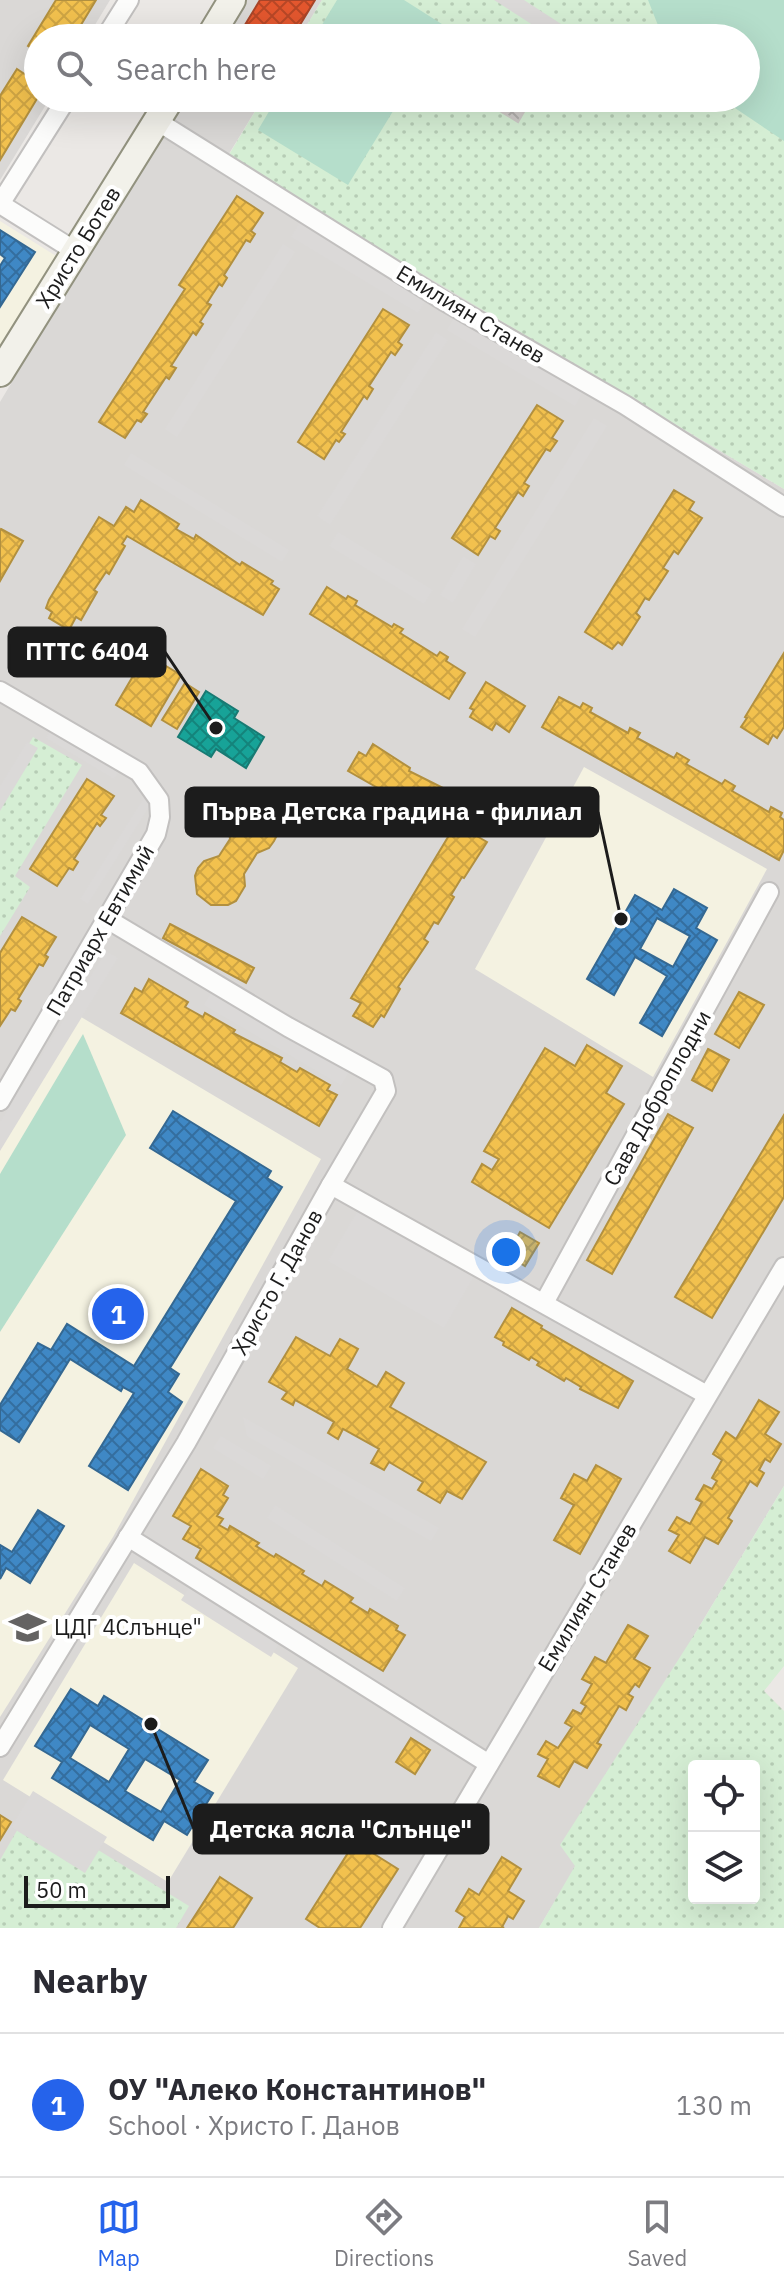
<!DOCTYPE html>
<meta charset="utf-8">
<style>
body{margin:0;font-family:"IBM Plex Sans",sans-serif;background:#f2f2f3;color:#2b2b33}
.controls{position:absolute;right:24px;bottom:24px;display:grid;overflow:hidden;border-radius:8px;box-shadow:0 8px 32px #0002}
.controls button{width:72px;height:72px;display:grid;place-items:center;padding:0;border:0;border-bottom:2px solid #e1e1e2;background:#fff;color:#2b2b33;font:40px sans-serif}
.scale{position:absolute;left:24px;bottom:20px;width:146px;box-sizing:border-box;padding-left:8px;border:4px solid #1c1c1c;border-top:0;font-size:22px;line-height:28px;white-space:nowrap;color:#1c1c1c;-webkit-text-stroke:6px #fff;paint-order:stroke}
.you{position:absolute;left:506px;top:1252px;width:28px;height:28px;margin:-20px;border:6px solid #fff;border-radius:50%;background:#1a73e8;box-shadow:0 0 0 12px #1a73e833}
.badge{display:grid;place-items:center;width:52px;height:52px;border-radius:50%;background:#2563eb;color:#fff;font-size:26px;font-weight:700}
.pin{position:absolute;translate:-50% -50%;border:4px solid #fff;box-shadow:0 2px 8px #0006}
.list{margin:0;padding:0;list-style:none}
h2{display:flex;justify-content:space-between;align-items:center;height:104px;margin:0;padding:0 32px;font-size:34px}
h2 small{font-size:26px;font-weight:400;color:#7c7c81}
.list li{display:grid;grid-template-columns:52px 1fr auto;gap:24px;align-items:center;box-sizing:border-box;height:144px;padding:0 32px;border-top:2px solid #e1e1e2}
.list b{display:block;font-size:30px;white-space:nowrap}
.list p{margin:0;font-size:26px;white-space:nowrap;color:#7c7c81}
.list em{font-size:26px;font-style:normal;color:#7c7c81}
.icon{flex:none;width:44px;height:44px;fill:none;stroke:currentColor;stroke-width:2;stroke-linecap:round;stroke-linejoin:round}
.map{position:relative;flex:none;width:784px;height:1928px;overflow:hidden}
.search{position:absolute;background:#fff;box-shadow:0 8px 32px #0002;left:24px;right:24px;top:24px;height:88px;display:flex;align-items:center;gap:20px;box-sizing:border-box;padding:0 28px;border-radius:44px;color:#7c7c81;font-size:30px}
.sheet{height:248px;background:#fff}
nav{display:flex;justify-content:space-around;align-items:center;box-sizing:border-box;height:112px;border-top:2px solid #e1e1e2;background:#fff;font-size:22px;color:#7c7c81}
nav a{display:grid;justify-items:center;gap:4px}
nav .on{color:#2563eb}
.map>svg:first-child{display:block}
</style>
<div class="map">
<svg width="784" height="1928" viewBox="0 0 784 1928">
<defs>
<pattern id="park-dots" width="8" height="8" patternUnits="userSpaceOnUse" patternTransform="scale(2)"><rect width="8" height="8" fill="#d5eed4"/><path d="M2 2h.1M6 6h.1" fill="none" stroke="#b6ccb5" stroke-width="1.8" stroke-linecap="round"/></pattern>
<pattern id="homes-cross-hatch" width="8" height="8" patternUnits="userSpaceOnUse" patternTransform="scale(2)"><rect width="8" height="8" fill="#f2c14e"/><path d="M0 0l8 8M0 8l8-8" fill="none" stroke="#cfa544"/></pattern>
<pattern id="shops-cross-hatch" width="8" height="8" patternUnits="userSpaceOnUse" patternTransform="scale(2)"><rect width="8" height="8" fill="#e4572e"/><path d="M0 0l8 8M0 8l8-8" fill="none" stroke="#b84726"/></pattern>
<pattern id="schools-cross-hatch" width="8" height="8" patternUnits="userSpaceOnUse" patternTransform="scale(2)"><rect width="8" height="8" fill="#3f88c5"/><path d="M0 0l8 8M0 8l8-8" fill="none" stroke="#346e9f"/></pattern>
<pattern id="public-cross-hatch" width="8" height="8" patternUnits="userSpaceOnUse" patternTransform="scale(2)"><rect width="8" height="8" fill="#17a398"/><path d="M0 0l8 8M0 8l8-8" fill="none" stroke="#14847b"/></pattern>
<pattern id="building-cross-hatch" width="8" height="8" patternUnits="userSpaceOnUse" patternTransform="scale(2)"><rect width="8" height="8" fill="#d0ccca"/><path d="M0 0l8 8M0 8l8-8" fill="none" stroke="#b2afad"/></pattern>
</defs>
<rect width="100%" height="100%" fill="#ebe8e5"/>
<g fill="#dad8d6">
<path d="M0,0h110l-23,38h-49v60h12l-50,82z"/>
<path d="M241,0h81l-23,38h-81z"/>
<path d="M182,98h81l-36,59 557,332v997l-88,146 -120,234 -37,62h-539v-1526z"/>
</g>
<g fill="#f4f2e1">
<path d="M0,221l61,38 -61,97z"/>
<path d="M584,767l183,102 -114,208 -178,-108z"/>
<path d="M76,1014l245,145 -208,378 -113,180v-575z"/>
<path d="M134,1563l164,105 -130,214 -165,-102z"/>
</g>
<g fill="url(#park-dots)" fill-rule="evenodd">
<path d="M322,0h462v489l-557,-331 36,-60h483v-60h-447z"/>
<path d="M33,737l49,28 -67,111 15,11 -30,49v-143z"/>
<path d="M784,1486v180l-20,25 20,20v217h-245l36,-62 -15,-21 136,-213zM754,1766v132h-60v-132z"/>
<path d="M30,1808l159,98 -13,22h-176v-68z"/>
</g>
<g fill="#b5decb">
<path d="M337,0h67l41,26 -7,12h-124z"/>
<path d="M648,0h136v141l-64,-43h26v-60h-83z"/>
<path d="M277,98h124l-53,87 -90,-55z"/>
<path d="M83,1034l43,101 -126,197v-158z"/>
</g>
<g fill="#dbd9d8">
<path d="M494,0h30l54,35 -2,3h-23z"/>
<path d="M300,222l127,76 -9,15 -127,-76z"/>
<path d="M283,244l12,8 -118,185 -12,-8z"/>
<path d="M456,315l127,76 -8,15 -128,-76z"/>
<path d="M436,332l12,8 -118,185 -13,-9z"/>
<path d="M594,418l13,8 -132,211 -13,-8z"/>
<path d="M131,453l158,97 -7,12 -158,-97z"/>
<path d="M338,532l95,58 -9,14 -95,-58z"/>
<path d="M463,556l13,8 -23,39 -13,-8z"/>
<path d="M52,728l68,42 -6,9 -68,-41z"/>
<path d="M27,742l11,6 -38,63v-25z"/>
<path d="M143,799l8,5 -63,100 -8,-5z"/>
<path d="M106,951l12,7 -118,193v-29z"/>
<path d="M213,990l137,80 -9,15 -137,-80z"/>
<path d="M361,1205l115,68 -32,55 -116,-67z"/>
<path d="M243,1417l196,111 -8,13 -184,-105z"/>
<path d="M221,1436l50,30 -8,13 -50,-31z"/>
<path d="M275,1505l130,83 -8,13 -130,-83z"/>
<path d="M189,1588l89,57 -7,12 -90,-57z"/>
<path d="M33,1791l74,46 -22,36 -74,-46z"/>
</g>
<g fill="url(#homes-cross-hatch)" stroke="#b2903f" stroke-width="2">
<path d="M56,0h40l-23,38h-35v14l-10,-6z"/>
<path d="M17,69l21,14v14l-38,63v-64z"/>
<path d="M237,196l26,17 -12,18 4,3 -5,8 -4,-2 -22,35 3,3 -5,8 -3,-2 -12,19 4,2 -11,17 3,2 -7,11 -3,-3 -22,34 5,2 -7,11 -3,-2 -23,35 4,2 -6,8 -4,-2 -12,18 -26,-16 86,-133 -6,-4z"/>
<path d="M383,309l26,16 -11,17 4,3 -7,10 -4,-3 -22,34 4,3 -6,10 -3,-3 -23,36 4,2 -6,8 -3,-2 -12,19 -26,-17z"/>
<path d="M537,405l26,16 -11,17 5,3 -7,10 -4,-2 -22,34 5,3 -6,10 -5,-4 -23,36 5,3 -5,8 -5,-3 -12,19 -26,-17z"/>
<path d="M674,490l20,12 -5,8 13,8 -24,36 -4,-3 -11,17 5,3 -19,29 -4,-2 -9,15 4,4 -18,28 -4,-3 -6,7 -27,-17z"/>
<path d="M141,500l38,24 -3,5 18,10 2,-4 44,30 2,-3 31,19 -2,3 8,5 -16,26 -136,-79 -5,8 3,2 -16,28 -3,-2 -12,18 3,2 -16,28 -5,-3 -7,13 -20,-12 3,-6 -6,-4 3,-8 50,-83 15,9 12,-19 8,5z"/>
<path d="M1,529l22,12 -23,40v-50z"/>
<path d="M327,587l19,12 2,-3 9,5 -2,4 37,22 2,-3 9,5 -3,4 37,23 3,-4 8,5 -2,4 19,12 -16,26 -139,-85z"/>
<path d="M784,653v74l-7,11 -4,-3 -5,9 -27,-17 6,-9 -2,-1z"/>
<path d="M146,654l35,21 -30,51 -35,-21z"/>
<path d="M486,682l39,24 -16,26 -13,-9 -4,7 -22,-13 4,-7 -4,-2z"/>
<path d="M185,683l14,9 -22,37 -15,-9z"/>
<path d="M559,697l21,11 3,-5 9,5 -2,4 38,21 2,-5 10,5 -3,5 37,20 3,-5 12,7 -3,4 36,20 3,-4 10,6 -3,5 37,21 2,-5 11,6 -2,4 4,3v30l-5,10 -237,-133z"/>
<path d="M373,744l37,24 -1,3 50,25 -3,5 9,5 -5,9 20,12 -5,8 12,7 -23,36 -2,-1 -11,18 3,2 -16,27 -4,-2 -10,17 4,3 -30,45 2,2 -16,28 -3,-2 -8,12 -20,-11 8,-13 -10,-5 100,-166 -69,-38 1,-3 -35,-20 11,-19 7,4z"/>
<path d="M87,779l27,17 -13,19 5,3 -6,8 -3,-3 -23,36 4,3 -5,8 -4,-2 -12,18 -27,-17z"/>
<path d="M253,803l16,6 6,7 3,17 -4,8 -5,7 -12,5 -13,21 1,12 -9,15 -8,4h-17l-14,-11 -2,-18 3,-8 6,-7 15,-5 11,-17 -2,-16 3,-8 13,-11z"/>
<path d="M22,917l34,20 -11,18 3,2 -5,9 -4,-2 -21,35 3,2 -6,10 -4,-2 -11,17v-73z"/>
<path d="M170,924l84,44 -8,15 -83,-45z"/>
<path d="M149,979l39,23 -3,5 18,10 2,-4 30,17 -2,3 49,25 -2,4 17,10 3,-4 30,17 -3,5 10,5 -18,31 -198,-113 14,-25 7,4z"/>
<path d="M739,992l25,13 -25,43 -24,-14z"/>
<path d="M587,1045l35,21 -16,27 18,11 -75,124 -77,-46 10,-18 10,6 7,-11 -15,-8 61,-103 30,18z"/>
<path d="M708,1049l21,11 -17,31 -20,-11z"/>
<path d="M668,1114l25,14 -81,146 -25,-14z"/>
<path d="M784,1115v82l-72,121 -37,-21z"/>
<path d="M520,1232l19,11 -14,23 -18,-11z"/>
<path d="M512,1308l30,18 -1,2 92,53 -15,27 -38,-19 1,-2 -15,-9 -2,3 -27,-16 2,-3 -8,-5 -2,3 -26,-15 1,-3 -9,-5z"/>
<path d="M296,1337l34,19 10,-17 18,10 -11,20 30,18 9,-15 18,11 -14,24 96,55 -24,37 -15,-8 -7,12 -22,-13 5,-8 -34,-20 -5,8 -13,-7 8,-14 -36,-20 -5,10 -10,-6 6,-11 -39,-22 -2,5 -11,-6 5,-7 -18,-10z"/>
<path d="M759,1400l20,12 -14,22 16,10 -11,18 -5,-3 -6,11 5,3 -7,13 -7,-5 -22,37 4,3 -14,23 -13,-7 -15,26 -21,-12 10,-16 -10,-5 8,-13 13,7 12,-22 -6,-3 8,-14 8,4 5,-8 -5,-3 10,-18 -9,-6 13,-22 10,7z"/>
<path d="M596,1465l25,14 -41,75 -26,-14 20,-35 -13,-7 13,-24 13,7z"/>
<path d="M201,1469l27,17 -5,9 5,3 -11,18 6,3 -4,6 9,5 2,-4 29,17 -3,3 18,11 2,-3 28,17 -2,3 20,12 3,-5 28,17 -3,4 18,11 2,-4 28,17 -2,4 9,5 -22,36 -187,-113 5,-9 -18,-10 8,-13 -18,-10z"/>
<path d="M628,1625l20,11 -14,23 16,9 -11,19 -4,-3 -7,10 5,3 -7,13 -7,-4 -22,37 4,2 -14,23 -13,-7 -15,26 -21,-11 10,-17 -10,-5 8,-13 12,7 14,-21 -7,-4 8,-13 8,4 5,-8 -5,-3 11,-19 -10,-5 13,-22 11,6z"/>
<path d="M411,1738l19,12 -15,24 -19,-12z"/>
<path d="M0,1815l11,7 -11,18z"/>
<path d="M355,1842l43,27 -38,59h-40l-14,-9z"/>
<path d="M502,1857l19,12 -13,22 16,10 -11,18 -5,-3 -6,11 2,1h-45l6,-11 -9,-6 13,-22 10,6z"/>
<path d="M220,1877l32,21 -19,30h-46z"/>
</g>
<g fill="url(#shops-cross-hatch)" stroke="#a84529" stroke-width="2">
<path d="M260,0h55l-23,38h-55z"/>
<path d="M213,98h25l-7,11z"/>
</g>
<g fill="url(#schools-cross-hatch)" stroke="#346892" stroke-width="2" fill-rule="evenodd">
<path d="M0,230l35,22 -35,55v-41l5,-8 -5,-4z"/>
<path d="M674,889l33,19 -11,20 21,12 -55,96 -22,-13 27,-47 -32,-19 -21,38 -27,-16 48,-84 27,15zM657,918l33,18 -17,31 -33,-18z"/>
<path d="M173,1111l98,60 -4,7 15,9 -112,181 9,6 -11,18 14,10 -54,88 -39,-24 45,-73 -11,-6 -2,4 -51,-32 -51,83 -19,-12v-25l38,-62 13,7 16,-26 67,42 102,-165 -86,-53z"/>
<path d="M38,1510l26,16 -34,57 -24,-15 -6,11v-34l12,7z"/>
<path d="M71,1689l27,17 6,-10 104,64 -14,22 19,11 -26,42 -23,-14 -11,19 -101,-62 10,-16 -27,-16zM90,1725l39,24 -20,33 -39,-24zM145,1759l35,21 -19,32 -36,-21z"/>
</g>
<path fill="url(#public-cross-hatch)" stroke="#187a73" stroke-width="2" d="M206,691l32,20 -4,7 30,19 -18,31 -30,-19 -5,8 -33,-20z"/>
<path fill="url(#building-cross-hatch)" stroke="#cecac7" stroke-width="2" d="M487,98h45l-14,24 -33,-20z"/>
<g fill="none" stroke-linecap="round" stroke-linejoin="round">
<defs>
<g id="street">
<path d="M105,38l24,-38"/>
<path d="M157,121l287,180 181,104 159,102"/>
<path d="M0,204l67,-106"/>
<path d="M0,204l75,47"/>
<path d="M0,691l139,81 20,28 1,17 -4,17 -156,267"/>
<path d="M107,919l181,108 95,52 3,12 -55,94"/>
<path d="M544,1303l225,-411"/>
<path d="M128,1537l361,227"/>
<path d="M0,1747l186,-304 145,-258 376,210"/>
<path d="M392,1928l392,-661"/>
</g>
<g id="secondary">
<path d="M209,38l23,-38"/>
<path d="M0,373l171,-275"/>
</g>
</defs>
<use href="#street" stroke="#c2c0bf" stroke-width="22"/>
<use href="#secondary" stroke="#92927f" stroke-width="30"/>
<use href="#street" stroke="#fcfcfb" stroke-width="18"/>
<use href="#secondary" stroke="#f2f1ea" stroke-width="26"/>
</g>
<defs>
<symbol id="school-bare" viewBox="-9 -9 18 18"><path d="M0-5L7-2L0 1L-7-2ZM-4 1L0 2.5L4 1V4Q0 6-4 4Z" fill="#646362" stroke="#fff" stroke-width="2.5" paint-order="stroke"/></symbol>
</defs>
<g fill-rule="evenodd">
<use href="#school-bare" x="2" y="1602" width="51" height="51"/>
</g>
<g text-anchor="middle" stroke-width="8" stroke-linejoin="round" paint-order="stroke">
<g font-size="22" fill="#1c1c1c" stroke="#fff">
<text transform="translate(78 247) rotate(-58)" y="8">Христо Ботев</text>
<text transform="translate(471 314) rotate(31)" y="8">Емилиян Станев</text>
<text transform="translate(100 930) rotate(-60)" y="8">Патриарх Евтимий</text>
<text transform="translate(657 1098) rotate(-61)" y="8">Сава Доброплодни</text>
<text transform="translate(277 1282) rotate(-61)" y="8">Христо Г. Данов</text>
<text transform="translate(587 1597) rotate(-59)" y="8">Емилиян Станев</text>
</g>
<g font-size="22" fill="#1c1c1c" stroke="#fff" text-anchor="start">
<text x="54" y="1635">ЦДГ 4Слънце"</text>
</g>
</g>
<path fill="none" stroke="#1c1c1c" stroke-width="3" d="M216 728L165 652M621 919L598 812M151 1724L194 1829"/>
<g fill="#1c1c1c" stroke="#fff" stroke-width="3">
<circle cx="216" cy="728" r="8"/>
<circle cx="621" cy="919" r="8"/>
<circle cx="151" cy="1724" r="8"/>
</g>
<g fill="#1c1c1c" stroke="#1c1c1c" stroke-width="3">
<rect x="9" y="628" width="156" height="48" rx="8"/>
<rect x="186" y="788" width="412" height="48" rx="8"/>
<rect x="194" y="1805" width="294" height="48" rx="8"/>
</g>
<g font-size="24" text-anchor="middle" font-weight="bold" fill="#fff">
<text x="87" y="660">ПТТС 6404</text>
<text x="392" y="820">Първа Детска градина - филиал</text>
<text x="341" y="1838">Детска ясла "Слънце"</text>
</g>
</svg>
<div class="controls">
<button><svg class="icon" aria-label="locate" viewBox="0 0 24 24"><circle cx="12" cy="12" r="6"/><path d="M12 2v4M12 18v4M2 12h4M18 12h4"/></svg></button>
<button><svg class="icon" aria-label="layers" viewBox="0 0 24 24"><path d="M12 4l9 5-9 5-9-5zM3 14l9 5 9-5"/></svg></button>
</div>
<div class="scale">50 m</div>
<div class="you"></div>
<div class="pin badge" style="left:118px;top:1314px">1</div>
<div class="search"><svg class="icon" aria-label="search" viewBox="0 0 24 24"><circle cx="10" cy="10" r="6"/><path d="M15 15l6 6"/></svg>Search here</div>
</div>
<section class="sheet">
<h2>Nearby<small></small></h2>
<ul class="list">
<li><span class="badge">1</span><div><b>ОУ &quot;Алеко Константинов&quot;</b><p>School · Христо Г. Данов</p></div><em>130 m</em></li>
</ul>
</section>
<nav>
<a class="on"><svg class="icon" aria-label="map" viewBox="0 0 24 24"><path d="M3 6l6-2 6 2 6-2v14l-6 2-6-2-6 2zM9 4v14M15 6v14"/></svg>Map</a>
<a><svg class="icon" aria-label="directions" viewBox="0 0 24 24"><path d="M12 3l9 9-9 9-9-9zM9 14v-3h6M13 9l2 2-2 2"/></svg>Directions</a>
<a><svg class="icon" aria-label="saved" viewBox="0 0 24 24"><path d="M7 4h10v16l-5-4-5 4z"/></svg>Saved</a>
</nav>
